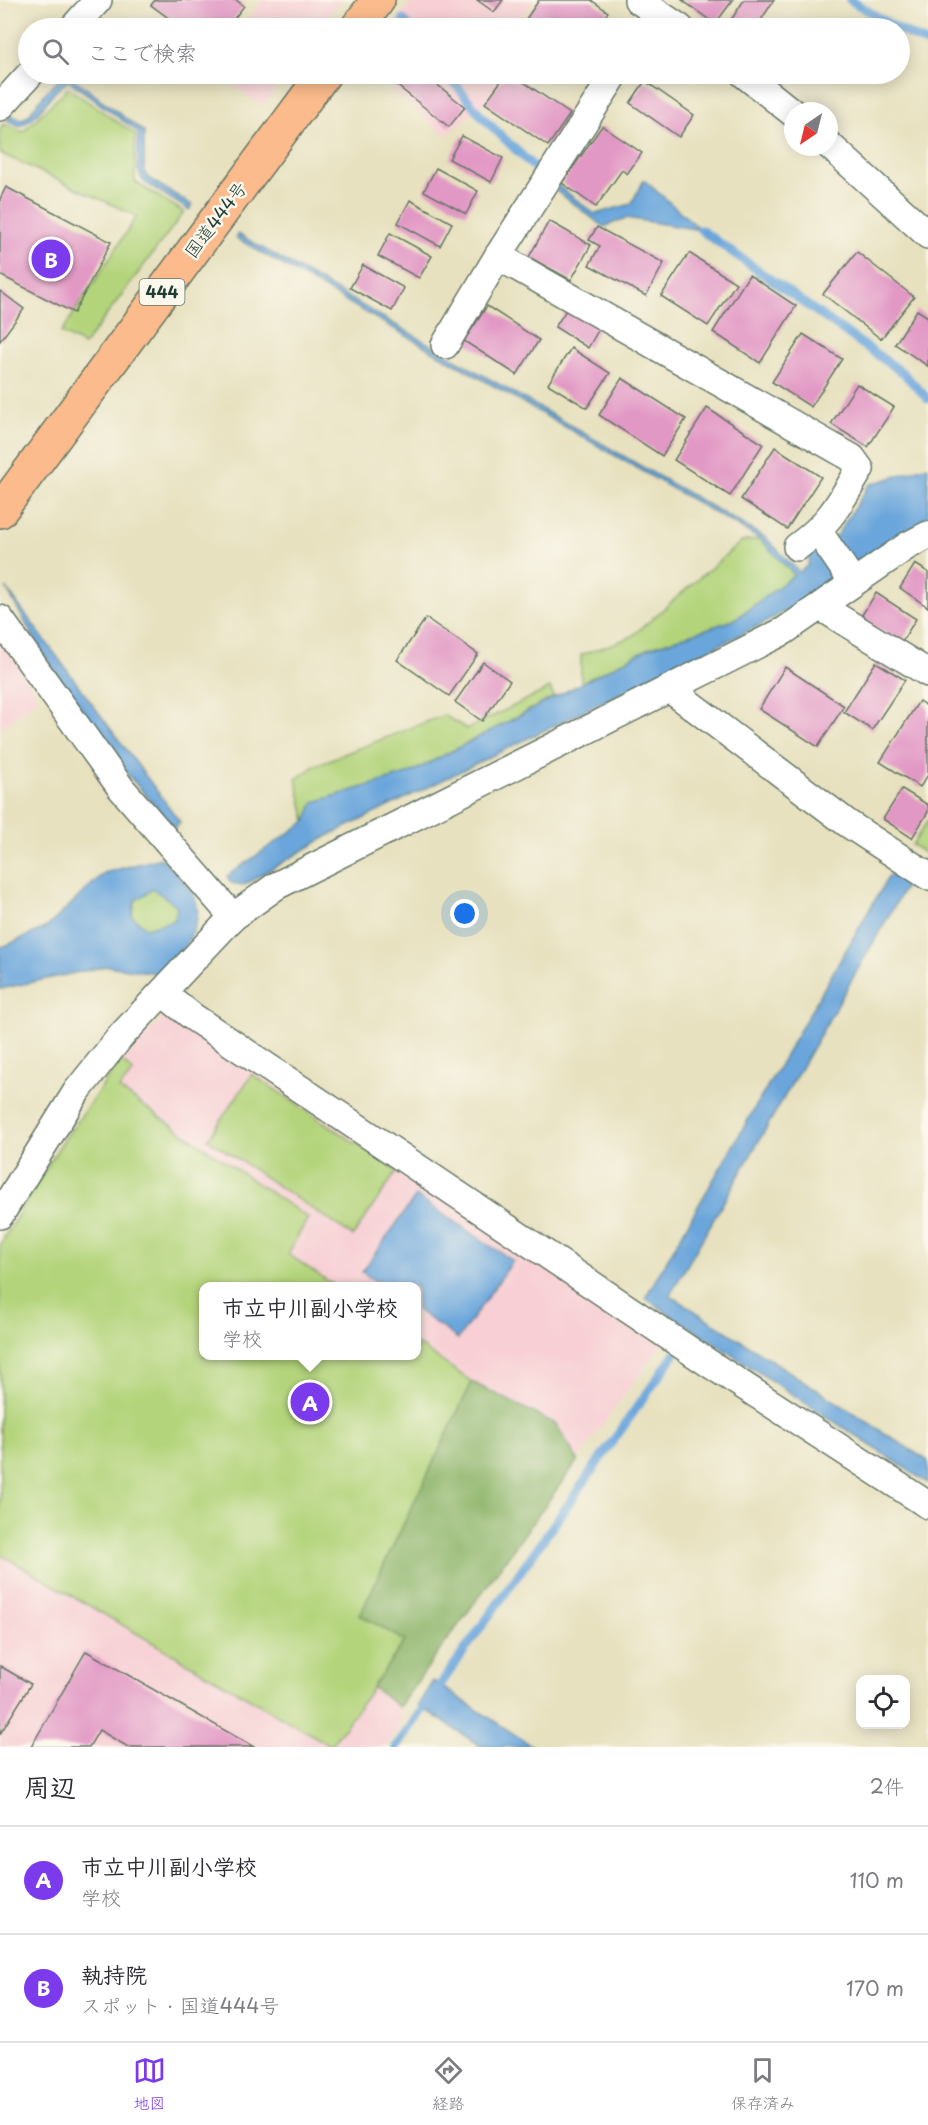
<!DOCTYPE html>
<html lang="ja">
<meta charset="utf-8">
<style>
body{margin:0;font-family:"Playpen Sans","Klee One",sans-serif;background:#f7f7f7;color:#2b2b33}
.controls{position:absolute;right:18px;bottom:18px;display:grid;overflow:hidden;border-radius:12px;box-shadow:0 3px 15px #0003}
.controls button{width:54px;height:54px;display:grid;place-items:center;padding:0;border:0;border-bottom:2px solid #e1e1e2;background:#fff;color:#2b2b33;font:30px sans-serif}
.compass{position:absolute;left:784px;top:102px;width:54px;height:54px;border-radius:50%;background:#fff;box-shadow:0 3px 15px #0003;rotate:215deg}
.you{position:absolute;left:465px;top:914px;width:21px;height:21px;margin:-15px;border:4px solid #fff;border-radius:50%;background:#1a73e8;box-shadow:0 0 0 9px #1a73e833}
.badge{display:grid;place-items:center;width:39px;height:39px;border-radius:50%;background:#7c3aed;color:#fff;font-size:20px;font-weight:700}
.pin{position:absolute;translate:-50% -50%;border:3px solid #fff;box-shadow:0 2px 6px #0006}
.popup{position:absolute;left:199px;top:1282px;width:222px;height:78px;box-sizing:border-box;display:grid;place-content:center;border-radius:12px;background:#fff;filter:drop-shadow(0 2px 4px #0005);font-size:20px;white-space:nowrap;color:#7c7c81}
.popup b{font-size:22px;color:#2b2b33}
.popup::after{content:'';position:absolute;left:50%;top:100%;margin-left:-12px;border:12px solid transparent;border-top-color:#fff}
.list{margin:0;padding:0;list-style:none}
h2{display:flex;justify-content:space-between;align-items:center;height:78px;margin:0;padding:0 24px;font-size:26px}
h2 small{font-size:20px;font-weight:400;color:#7c7c81}
.list li{display:grid;grid-template-columns:39px 1fr auto;gap:18px;align-items:center;box-sizing:border-box;height:108px;padding:0 24px;border-top:2px solid #e1e1e2}
.list b{display:block;font-size:22px;white-space:nowrap}
.list p{margin:0;font-size:20px;white-space:nowrap;color:#7c7c81}
.list em{font-size:20px;font-style:normal;color:#7c7c81}
.icon{flex:none;width:33px;height:33px;fill:none;stroke:currentColor;stroke-width:2;stroke-linecap:round;stroke-linejoin:round}
.map{position:relative;flex:none;width:928px;height:1747px;overflow:hidden}
.search{position:absolute;background:#fff;box-shadow:0 3px 15px #0003;left:18px;right:18px;top:18px;height:66px;display:flex;align-items:center;gap:15px;box-sizing:border-box;padding:0 21px;border-radius:33px;color:#7c7c81;font-size:22px}
.sheet{height:294px;background:#fff}
nav{display:flex;justify-content:space-around;align-items:center;box-sizing:border-box;height:84px;border-top:2px solid #e1e1e2;background:#fff;font-size:16px;color:#7c7c81}
nav a{display:grid;justify-items:center;gap:3px}
nav .on{color:#7c3aed}
.map>svg:first-child{display:block}
</style>
<div class="map">
<svg width="928" height="1747" viewBox="0 0 928 1747">
<rect width="100%" height="100%" fill="#fbf7ec"/>
<filter id="ink" filterUnits="userSpaceOnUse"><feTurbulence type="fractalNoise" baseFrequency=".0167" numOctaves="2"/><feDisplacementMap in="SourceGraphic" scale="12" xChannelSelector="R" yChannelSelector="G"/><feConvolveMatrix kernelMatrix="1 2 1 2 8 2 1 2 1" color-interpolation-filters="sRGB"/></filter>
<filter id="wash" filterUnits="userSpaceOnUse"><feTurbulence type="fractalNoise" baseFrequency=".008" numOctaves="4" result="noise"/><feDisplacementMap in="SourceGraphic" scale="24" xChannelSelector="R" yChannelSelector="G"/><feGaussianBlur stdDeviation="1.35" result="paint"/><feColorMatrix in="noise" values="0 0 0 0 0 0 0 0 0 0 0 0 0 0 0 0 0 1.4 0 .05"/><feComposite in="paint" operator="in"/></filter>
<g filter="url(#wash)">
<rect width="100%" height="100%" fill="#e7e1bf"/>
<g fill="#f7cfd4" fill-rule="evenodd">
<path d="M263,0h78l-21,28h-78z"/>
<path d="M412,0h122l-20,28h-123z"/>
<path d="M218,74h68l-24,32z"/>
<path d="M375,74h130l-22,30 -37,32z"/>
<path d="M0,636l38,62 -38,31z"/>
<path d="M166,1014l496,329 -263,364v20l-14,20h-385v-502l59,-98 62,-87zM204,1286h212v70h-212z"/>
</g>
<g fill="#b4d47c" stroke="#6a8858" stroke-width="1.5">
<path d="M68,88l67,46v48l49,30 -100,133 -23,-12 76,-117 -137,-63v-24l3,-5 20,8z"/>
<path d="M760,539l35,36 -61,45 -85,28 -68,35v-28l50,-18 110,-95z"/>
<path d="M550,688l4,9 -144,76 -96,29 -8,19 -10,-42 20,-14 128,-50 23,14z"/>
<path d="M928,820v35l-16,-10z"/>
<path d="M153,888l24,18 -2,14 -29,8 -14,-12 3,-15z"/>
<path d="M121,1060l12,12 -14,17 189,129 -20,36 47,32h-131v70h212l1,-12 55,38 -112,233 46,26 -75,105 -331,-192v-309l59,-98z"/>
<path d="M252,1074l145,97 -44,65 -145,-97z"/>
</g>
<path fill="#8fb66c" stroke="#577a50" stroke-width="1.5" d="M472,1382l84,42 22,36 -179,247 -27,-20 33,-46 -45,-26z"/>
<g fill="#6aa6db" stroke="#447288" stroke-width="1.5" fill-rule="evenodd">
<path d="M62,77h9l73,55v40l4,6 44,27 -3,5 -46,-29 -5,-11v-38l-69,-51c-21,11 -28,37 -50,45l-12,-6 3,-5 11,4 6,-2 18,-24z"/>
<path d="M644,180l57,50 -75,-12 -22,9 -50,-38 3,-4 38,29 36,-10z"/>
<path d="M238,234l528,304 33,34 9,-7 2,-12 27,-18 32,-50 59,-19v53l-65,40 -35,27 -62,36 -440,215 -82,48 -13,-2 -4,-7 79,-55 8,-19 96,-29 239,-125 85,-28 60,-45 -34,-36 -524,-301z"/>
<path d="M6,588l174,234 -5,6 -46,-52 -89,-127z"/>
<path d="M161,858c10,11 25,23 32,36 16,29 -13,59 -31,80l-55,-8 -107,23v-42l5,-1 42,-19 57,-54zM153,889l24,17 -2,14 -29,8 -14,-12 3,-15z"/>
<path d="M890,874l17,10 -237,411 258,166v22l-283,-185z"/>
<path d="M416,1196l97,65 -55,78 -41,-29 -1,-24h-33l-21,-14z"/>
<path d="M433,1681l101,66h-52l-64,-42z"/>
</g>
<g fill="none" stroke-linecap="round" stroke-linejoin="round">
<g stroke="#6aa6db" stroke-width="9">
<path d="M850,0l46,28"/>
<path d="M403,20l7,8"/>
<path d="M900,30l28,14"/>
<path d="M447,74l37,45 53,51"/>
<path d="M701,230l202,143 25,26"/>
<path d="M396,1747l278,-392"/>
</g>
</g>
<g id="blocks">
<g fill="#e298c5">
<path d="M155,0h81l8,6 -17,22h-45l-31,-23z"/>
<path d="M477,0h26l-9,12z"/>
<path d="M539,0h52l17,12 -11,16h-57l-14,-9z"/>
<path d="M682,0h51l-18,24z"/>
<path d="M744,0h30l-18,28h-11l-14,-8z"/>
<path d="M404,74h20l41,33 -16,20 -54,-43z"/>
<path d="M506,74h6l58,40 -22,32 -63,-43z"/>
<path d="M645,81l49,34 -15,22 -49,-34z"/>
<path d="M602,126l40,27 -15,21 -5,-4 -26,37 -34,-24z"/>
<path d="M462,136l41,22 -12,24 -42,-23z"/>
<path d="M436,168l42,23 -12,23 -42,-23z"/>
<path d="M6,187l105,55 -37,71 -74,-38v-76z"/>
<path d="M410,200l42,23 -12,23 -42,-23z"/>
<path d="M549,221l42,24 -20,35 -42,-23z"/>
<path d="M597,227l67,36 -18,33 -57,-31 11,-19 -11,-6z"/>
<path d="M390,233l42,23 -13,22 -41,-22z"/>
<path d="M857,252l57,45 -33,42 -58,-45z"/>
<path d="M689,253l47,30 -28,43 -47,-30z"/>
<path d="M363,265l41,23 -12,23 -42,-23z"/>
<path d="M749,275l47,31 -36,57 -47,-31z"/>
<path d="M0,291l24,18 -24,32z"/>
<path d="M487,306l52,34 -22,35 -53,-34z"/>
<path d="M568,307l32,20 -12,21 -33,-21z"/>
<path d="M917,310l11,7v49l-33,-22z"/>
<path d="M803,334l39,25 -31,48 -39,-25z"/>
<path d="M571,348l39,25 -23,35 -39,-24z"/>
<path d="M622,378l64,41 -24,37 -63,-41z"/>
<path d="M857,384l37,23 -26,40 -37,-23z"/>
<path d="M707,408l56,36 -33,52 -56,-36z"/>
<path d="M775,447l46,30 -34,52 -46,-30z"/>
<path d="M915,564l13,8v35l-28,-19z"/>
<path d="M876,593l40,26 -15,24 -41,-25z"/>
<path d="M426,618l52,36 -29,42 -52,-36z"/>
<path d="M483,662l27,19 -28,40 -27,-19z"/>
<path d="M876,662l29,18 -33,50 -28,-18z"/>
<path d="M785,667l59,39 -26,41 -59,-38z"/>
<path d="M919,701l9,6v68l-8,12 -40,-25z"/>
<path d="M902,789l26,16v7l-16,26 -29,-19z"/>
<path d="M86,1651l168,96h-126l-29,-17 -10,17h-58z"/>
<path d="M0,1666l31,18 -31,50z"/>
</g>
</g>
</g>
<g filter="url(#ink)">
<use href="#blocks" fill-opacity="0" stroke="#657665" stroke-width="1.5"/>
<g fill="none" stroke-linecap="round" stroke-linejoin="round">
<defs>
<g id="street">
<path d="M638,0l42,28"/>
<path d="M73,28l25,-28"/>
<path d="M744,74l49,39"/>
<path d="M0,107l30,-33"/>
<path d="M829,145l99,90"/>
<path d="M498,256l354,202 8,11c-21,35 -29,53 -63,78"/>
<path d="M445,345l53,-89 117,-182"/>
<path d="M818,531l35,51"/>
<path d="M821,607l107,66"/>
<path d="M0,619l121,169 112,129"/>
<path d="M670,689l177,134 81,53"/>
<path d="M163,993l30,24 517,347 218,141"/>
<path d="M0,1215l77,-124 44,-55 112,-119 43,-31 508,-255 123,-85 21,-11"/>
</g>
<g id="highway">
<path d="M357,28l21,-28"/>
<path d="M0,511l324,-437"/>
</g>
</defs>
<use href="#street" stroke="#657665" stroke-width="30"/>
<use href="#highway" stroke="#657665" stroke-width="36"/>
<use href="#street" stroke="#fff" stroke-width="27"/>
<use href="#highway" stroke="#fbbb8c" stroke-width="33"/>
</g>
</g>
<g text-anchor="middle" stroke-width="5" stroke-linejoin="round" paint-order="stroke">
<rect fill="#fbf7ec" stroke="#61756b" stroke-width="1.5" x="139.5" y="279" width="45" height="26" rx="4.5"/>
<g font-size="16" font-weight="bold" fill="#1f3d34">
<text x="162" y="298">444</text>
</g>
<g font-size="18" fill="#1f3d34" stroke="#fbf7ec">
<text transform="translate(216 220) rotate(-53)" y="6">国道444号</text>
</g>
</g>
</svg>
<div class="controls">
<button><svg class="icon" aria-label="locate" viewBox="0 0 24 24"><circle cx="12" cy="12" r="6"/><path d="M12 2v4M12 18v4M2 12h4M18 12h4"/></svg></button>
</div>
<svg class="compass" viewBox="-18 -18 36 36"><path d="M0-13l5 13h-10z" fill="#e53935"/><path d="M0 13l5-13h-10z" fill="#7c7c81"/></svg>
<div class="you"></div>
<div class="pin badge" style="left:310px;top:1402px">A</div>
<div class="popup"><b>市立中川副小学校</b>学校</div>
<div class="pin badge" style="left:51px;top:259px">B</div>
<div class="search"><svg class="icon" aria-label="search" viewBox="0 0 24 24"><circle cx="10" cy="10" r="6"/><path d="M15 15l6 6"/></svg>ここで検索</div>
</div>
<section class="sheet">
<h2>周辺<small>2件</small></h2>
<ul class="list">
<li><span class="badge">A</span><div><b>市立中川副小学校</b><p>学校</p></div><em>110 m</em></li>
<li><span class="badge">B</span><div><b>執持院</b><p>スポット · 国道444号</p></div><em>170 m</em></li>
</ul>
</section>
<nav>
<a class="on"><svg class="icon" aria-label="map" viewBox="0 0 24 24"><path d="M3 6l6-2 6 2 6-2v14l-6 2-6-2-6 2zM9 4v14M15 6v14"/></svg>地図</a>
<a><svg class="icon" aria-label="directions" viewBox="0 0 24 24"><path d="M12 3l9 9-9 9-9-9zM9 14v-3h6M13 9l2 2-2 2"/></svg>経路</a>
<a><svg class="icon" aria-label="saved" viewBox="0 0 24 24"><path d="M7 4h10v16l-5-4-5 4z"/></svg>保存済み</a>
</nav>
